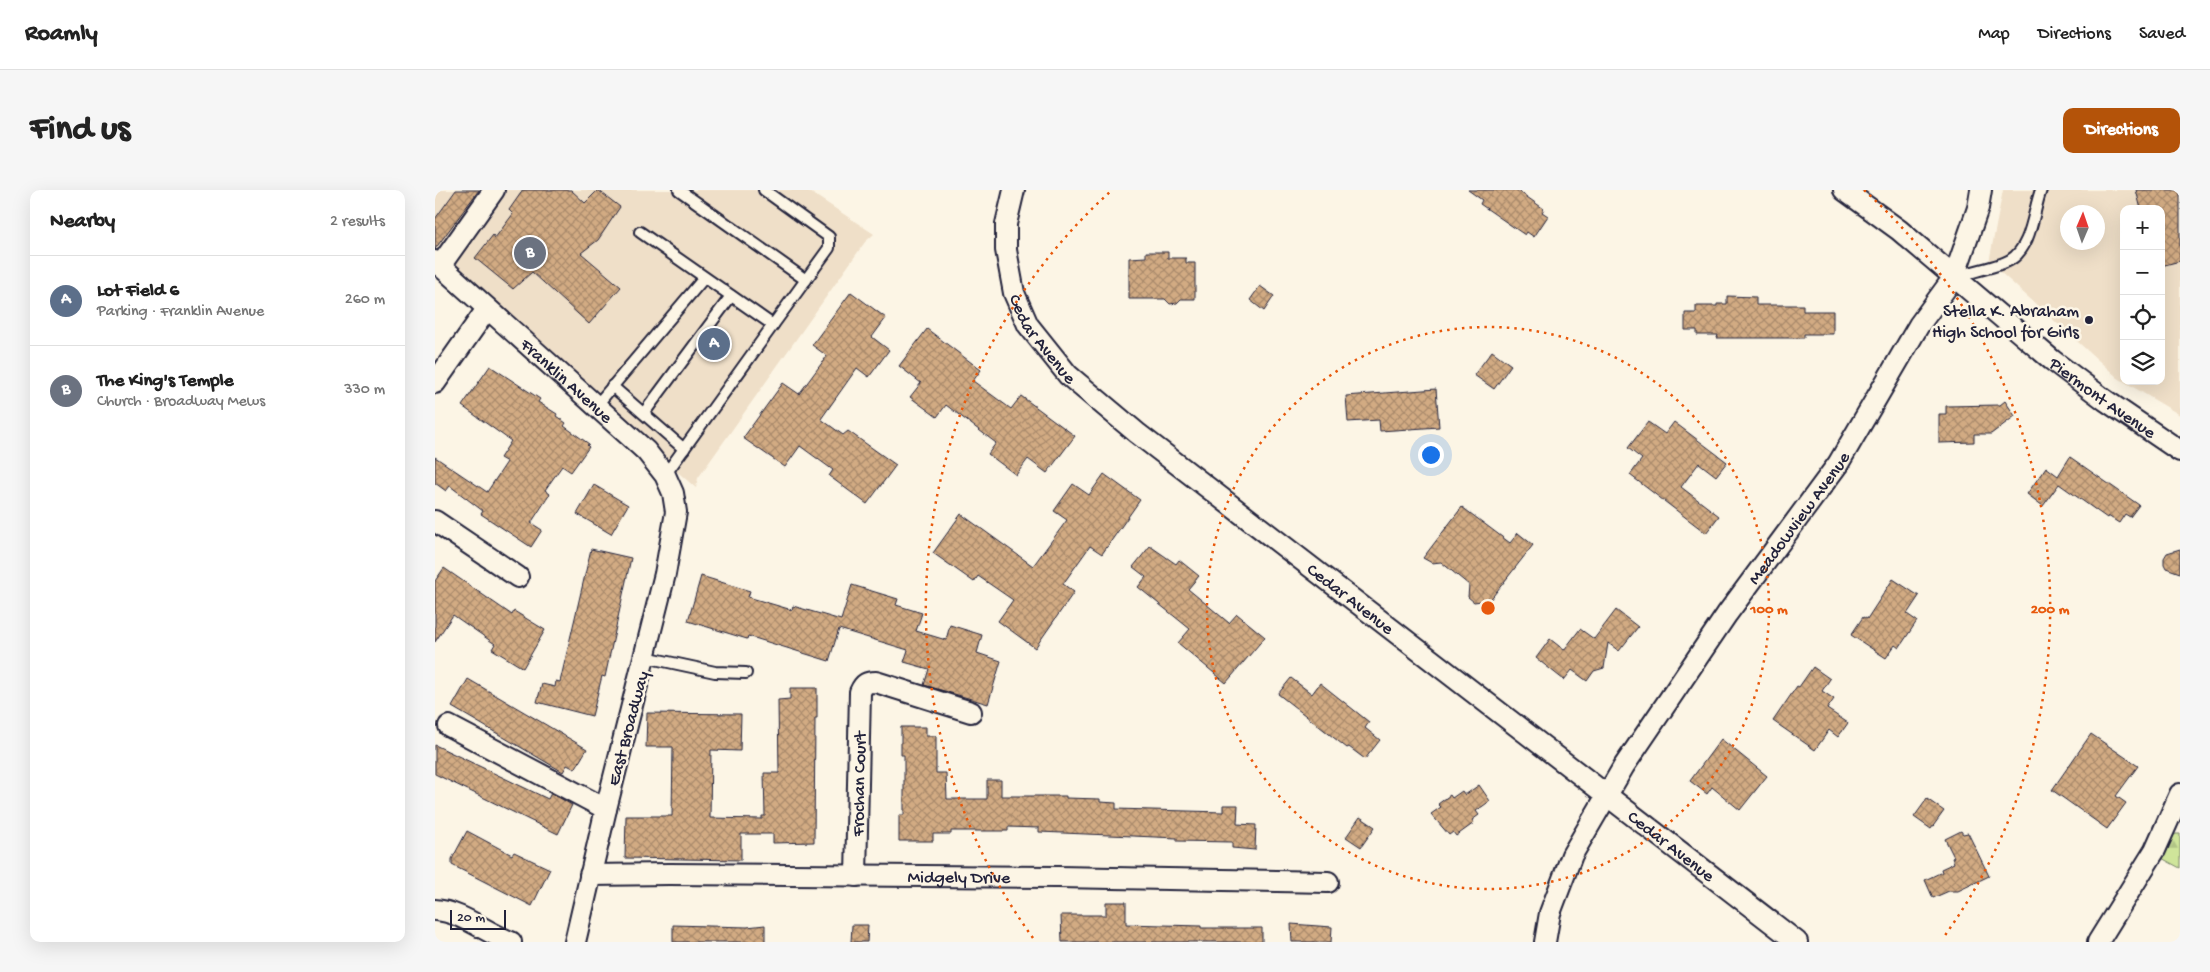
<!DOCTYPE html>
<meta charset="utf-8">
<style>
body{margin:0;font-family:"Gochi Hand",sans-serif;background:#f6f6f6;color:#222}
.controls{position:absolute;right:15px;top:15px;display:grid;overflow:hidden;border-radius:10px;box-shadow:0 5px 20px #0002}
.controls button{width:45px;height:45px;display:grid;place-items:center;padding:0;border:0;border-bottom:1px solid #e0e0e0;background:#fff;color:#222;font:25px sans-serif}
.compass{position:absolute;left:1625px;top:15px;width:45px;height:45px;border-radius:50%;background:#fff;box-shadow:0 5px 20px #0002;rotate:2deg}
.scale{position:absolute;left:15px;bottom:12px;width:56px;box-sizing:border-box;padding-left:5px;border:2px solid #22223b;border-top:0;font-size:14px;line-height:18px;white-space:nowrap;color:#22223b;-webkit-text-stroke:4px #fcf5e5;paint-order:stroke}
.you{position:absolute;left:995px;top:264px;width:18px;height:18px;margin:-12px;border:4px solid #fff;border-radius:50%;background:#1a73e8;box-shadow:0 0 0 8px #1a73e833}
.badge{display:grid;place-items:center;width:32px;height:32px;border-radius:50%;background:#b45309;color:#fff;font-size:16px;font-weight:700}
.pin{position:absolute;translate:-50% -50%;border:2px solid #fff;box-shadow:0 1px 5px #0006}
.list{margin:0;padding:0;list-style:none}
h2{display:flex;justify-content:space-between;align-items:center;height:65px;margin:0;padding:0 20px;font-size:21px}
h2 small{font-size:16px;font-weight:400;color:#767676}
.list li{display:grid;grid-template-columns:32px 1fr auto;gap:15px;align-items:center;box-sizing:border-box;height:90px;padding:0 20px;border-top:1px solid #e0e0e0}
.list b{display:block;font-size:19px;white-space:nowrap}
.list p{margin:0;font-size:16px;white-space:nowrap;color:#767676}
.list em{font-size:16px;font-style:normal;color:#767676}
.icon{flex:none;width:28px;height:28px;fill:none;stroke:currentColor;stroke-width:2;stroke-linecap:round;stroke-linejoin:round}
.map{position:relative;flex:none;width:1745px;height:752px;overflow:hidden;border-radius:10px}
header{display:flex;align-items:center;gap:30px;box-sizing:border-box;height:70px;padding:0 25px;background:#fff;border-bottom:1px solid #e0e0e0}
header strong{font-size:24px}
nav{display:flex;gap:28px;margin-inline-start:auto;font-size:18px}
.intro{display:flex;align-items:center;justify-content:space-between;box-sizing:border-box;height:120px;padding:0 30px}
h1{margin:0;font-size:35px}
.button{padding:12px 22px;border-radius:10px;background:#b45309;color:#fff;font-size:18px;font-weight:700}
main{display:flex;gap:30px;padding:0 30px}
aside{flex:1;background:#fff;border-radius:10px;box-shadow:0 5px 20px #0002}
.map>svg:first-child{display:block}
</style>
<header>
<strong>Roamly</strong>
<nav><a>Map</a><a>Directions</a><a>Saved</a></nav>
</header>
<div class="intro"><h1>Find us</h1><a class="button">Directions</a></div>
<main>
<aside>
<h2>Nearby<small>2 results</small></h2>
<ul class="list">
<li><span class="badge" style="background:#5c6f8a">A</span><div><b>Lot Field 6</b><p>Parking · Franklin Avenue</p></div><em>260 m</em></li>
<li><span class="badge" style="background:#6b7280">B</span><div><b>The King's Temple</b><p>Church · Broadway Mews</p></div><em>330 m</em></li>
</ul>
</aside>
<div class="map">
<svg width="1745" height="752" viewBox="0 0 1745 752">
<defs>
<pattern id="forest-firs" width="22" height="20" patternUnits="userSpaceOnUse" patternTransform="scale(1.25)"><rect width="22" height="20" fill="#cfe59a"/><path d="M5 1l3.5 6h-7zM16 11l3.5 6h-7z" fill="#b1c486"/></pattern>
<pattern id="building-cross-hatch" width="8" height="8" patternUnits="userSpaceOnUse" patternTransform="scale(1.25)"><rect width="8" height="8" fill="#d2ab83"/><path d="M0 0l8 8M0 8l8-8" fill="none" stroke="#aa8b6c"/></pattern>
</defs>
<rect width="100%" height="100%" fill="#fcf5e5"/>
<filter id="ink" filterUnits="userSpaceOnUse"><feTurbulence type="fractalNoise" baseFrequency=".02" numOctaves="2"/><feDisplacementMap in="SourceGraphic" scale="10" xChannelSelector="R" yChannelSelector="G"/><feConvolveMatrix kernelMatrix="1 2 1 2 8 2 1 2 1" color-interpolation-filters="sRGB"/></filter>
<g filter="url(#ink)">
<g fill="#efdfc8" fill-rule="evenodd">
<path d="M0,0h372l67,44 -9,8 -167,236 -2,10 -261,-227z"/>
<path d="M1568,0h177v225l-62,-37 -129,-116zM1689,19h37v172h-37zM1632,22h30v30h-30z"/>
</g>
<path fill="url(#forest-firs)" stroke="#78846a" d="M1741,644h4v34l-35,-19z"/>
<g fill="url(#building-cross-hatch)" stroke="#22223b">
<path d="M21,0h23l-44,59v-30z"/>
<path d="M88,0h48l14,13 13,-13 22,17 -22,33 -17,13 40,34 -32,37 -57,-52 -19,17 -38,-31 18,-23 2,3 18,-24 -4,-4z"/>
<path d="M1033,0h49l27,19 -2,3 6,4 -14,21 -7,-5 -2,3 -45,-31 2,-4z"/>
<path d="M1701,0h44v71l-19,5v-57h-20z"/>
<path d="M711,62h22v6h18v5h9v36h-14l-4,4 -7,1 -5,-5h-36v-41l17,-1z"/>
<path d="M825,96l14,10 -10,15 -14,-11z"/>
<path d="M416,102l35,26 -14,19 17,13 -20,27 -12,-9 -36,51 22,16 5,-4 48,34 -29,39 -38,-28 4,-6 -33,-24 -15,21 -42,-29 40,-55 16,11 28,-38 -15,-11z"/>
<path d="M1292,106l29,1v8h47v6h30v23h-29v4h-87l1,-3h-21v-5h-12v-17h11v-7h21v-2h10z"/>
<path d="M492,139l54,41 -8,11 38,28 10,-13 54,40 -28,37 -19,-14 -12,16 -28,-21 8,-11 -50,-38 -9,12 -27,-20 11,-14 -22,-17z"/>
<path d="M1057,161l19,14 -17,24 -20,-14z"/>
<path d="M55,176l50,33 -2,3 19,12 -1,2 10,7 -2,3 25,18 -2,1 2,2 -18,25 -9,-6 -17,24 5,4 -19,29 11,7 -11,17 -50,-33 2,-3 -33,-25 -4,5 -11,-8v-26l52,35 20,-30 -7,-4 11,-17 -49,-35z"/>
<path d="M1001,199l3,38 -59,4 -1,-11 -31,2 -2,-26z"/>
<path d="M1570,211l10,15 -24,18h-17v8l-35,1v-29h7v-8l54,-1z"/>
<path d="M1213,232l17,12 9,-12 53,40 -11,14 -17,-13 -18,24 38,29 -13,17 -76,-58 12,-16 -14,-11z"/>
<path d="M1635,267l69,48 -9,12 -5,-3 -6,9 -11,-7 -1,2 -48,-34 -16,22 -16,-12 19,-27 12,9z"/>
<path d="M669,284l36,26 -38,54 -12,-8 -27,38 11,8 -39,56 -37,-27 15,-21 -35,-24 -4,6 -41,-29 28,-39 72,52 34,-46 -13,-9 19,-27 16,11z"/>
<path d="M159,295l34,20 -17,29 -34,-20z"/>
<path d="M1027,317l48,36 8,-10 15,12 -47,60 -5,-4 -7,1 -6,-5 1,-12 -28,-23 -9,1 -9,-5z"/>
<path d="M715,356l26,18 3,-4 20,16 -11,13 41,34 8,-9 28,23 -39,46 -48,-40 12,-14 -52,-42 8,-10 -13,-10z"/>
<path d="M156,359l40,9 -26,119 -3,-1 -10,40 -55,-14 5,-18 13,3 1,-6 4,1z"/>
<path d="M1745,359v24l-14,-5 -2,-4v-6l3,-5z"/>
<path d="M9,378l68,47 2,-4 31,19 -22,38 -31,-19 3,-5 -42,-29 -18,27v-61z"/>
<path d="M266,386l49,15 -2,6 44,13 1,-4 48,14 11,-35 46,14 -2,6 26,8 -6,18 30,9 4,-15 32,10 -5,18 24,8 -13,43 -64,-19 5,-16 -25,-7 4,-12 -69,-21 -10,32 -81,-25 -1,3 -59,-18z"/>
<path d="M1458,389l26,17 -12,18 10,7 -18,27 -4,-3 -9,13 -35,-23 12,-18 4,2z"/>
<path d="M1181,420l22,17 -19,24 -11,-8 -4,25 -10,3 -7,10 -15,-11 -8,10 -28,-22 14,-19 14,11 16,-21 14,10z"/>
<path d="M1378,477l17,12 -8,12 12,8 -7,10 21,14 -10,14 -9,-7 -14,20 -42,-29 24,-35 2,1z"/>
<path d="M856,488l21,16 8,-11 49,39 -4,6 15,12 -15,19 -16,-12 -2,1 -69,-54z"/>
<path d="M33,489l119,70 -12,20 -8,-4 -4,7 -111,-65z"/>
<path d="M355,498h27v30h-2l-1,124 -41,1v-9h-32v26l-116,-2 1,-42h46l1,-69h-27l1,-34 94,1 -1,37 -29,-1 -1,68 52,1v-3h3l-1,-43h15l-1,-73 12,-1z"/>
<path d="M466,537h25v9h10v37h10l1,26h40v-19h14v16h65v2l34,1v3l16,1v6l107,3v-7h15l-1,19 19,1 -1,25 -23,-2v-6l-55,-1v-3l-44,-2 -94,-4v-4l-31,-1v4h-57v3h-18v7h-34v-26h5v-60h-3z"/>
<path d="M1656,544l47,32 -22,30 10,7 -19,26 -55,-39z"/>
<path d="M1286,549l46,37 -27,34 -28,-23 -5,7 -17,-13z"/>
<path d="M0,555l113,54 3,-6 21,12 -14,29 -123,-60z"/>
<path d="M1044,595l11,16 -14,10 3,4 -7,5 2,3 -18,13 -3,-4 -4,3 -18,-21 10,-7 -3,-3 12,-9 2,3 10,-7 3,4z"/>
<path d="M1492,609l17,12 -13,18 -17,-12z"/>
<path d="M925,627l15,10 -14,20 -15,-10z"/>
<path d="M32,641l45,24 2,-3 36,17 -18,37 -80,-41v-6z"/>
<path d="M1526,641l2,3 5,-1 21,43 -31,15h-9l-16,7 -8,-18 17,-8 -1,-3 13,-6 -2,-5 2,-1 -9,-18z"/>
<path d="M671,712h20v22l75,2v2h61v14h-200l-1,-27h45z"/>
<path d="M856,734l41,3 -1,15h-39z"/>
<path d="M238,735l74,2 18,-2v17h-92z"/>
<path d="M417,735h16l-1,17h-16z"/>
</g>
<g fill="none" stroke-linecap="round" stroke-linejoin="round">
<defs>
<g id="lane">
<path d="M244,0l127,90"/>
<path d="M205,42l133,93 56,-77v-11l-65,-47"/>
<path d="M1519,87c15,-5 44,-10 56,-17 22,-13 23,-49 31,-70"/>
<path d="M177,196l72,63"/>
<path d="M161,216l108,-128"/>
<path d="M209,223l87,-117"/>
<path d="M230,285l108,-150"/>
<path d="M210,467l70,15 31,1"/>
</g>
<g id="street">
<path id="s1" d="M579,0l-8,34v26l8,43 14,32 40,50 69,58 660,509"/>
<path id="s2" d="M1409,0l55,40 153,130 53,40 75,51"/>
<path id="s3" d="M0,71l211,190 19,24 8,18 3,19 -11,62 -59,235 -31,133"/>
<path d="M5,76l54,-76"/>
<path d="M0,193l52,-74"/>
<path d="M0,331l83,56"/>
<path d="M14,536l157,83"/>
<path id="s4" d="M155,685l79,-1 389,3 270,5"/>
<path id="s5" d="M421,686l4,-184c4,-9 7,-10 16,-10l95,30"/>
<path d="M0,720c25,1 52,23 76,32"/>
<path id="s6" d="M1110,752l5,-29 22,-58 52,-89 103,-152 111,-150 81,-139 35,-48 24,-69 3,-18"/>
<path d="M1663,752l57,-92 25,-56"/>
</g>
</defs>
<use href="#lane" stroke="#22223b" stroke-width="14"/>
<use href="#street" stroke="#22223b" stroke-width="24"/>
<use href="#lane" stroke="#fcf5e5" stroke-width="10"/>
<use href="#street" stroke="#fcf5e5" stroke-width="20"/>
</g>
</g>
<g fill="none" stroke="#e8590c" stroke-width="2.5" stroke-dasharray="2.5 5">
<circle cx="1053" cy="418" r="281"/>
<path d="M598 748A562 562 0 0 1 677 0M1429 0A562 562 0 0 1 1508 748"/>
</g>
<circle fill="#22223b" stroke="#fcf5e5" stroke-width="2" cx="1654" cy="130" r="5"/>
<g text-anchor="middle" stroke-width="5" stroke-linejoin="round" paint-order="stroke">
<g font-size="18" fill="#22223b" stroke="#fcf5e5" text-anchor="end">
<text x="1644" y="126">Stella K. Abraham<tspan x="1644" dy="21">High School for Girls</tspan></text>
</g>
<g font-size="18" fill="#22223b" stroke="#fcf5e5">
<text dy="6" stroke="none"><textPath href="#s1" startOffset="159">Cedar Avenue</textPath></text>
<text dy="6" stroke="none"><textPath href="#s3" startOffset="178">Franklin Avenue</textPath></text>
<text dy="6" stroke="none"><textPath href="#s2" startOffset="332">Piermont Avenue</textPath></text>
<text dy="6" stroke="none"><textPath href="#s6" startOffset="498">Meadowview Avenue</textPath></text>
<text dy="6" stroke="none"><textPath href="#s1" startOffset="564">Cedar Avenue</textPath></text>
<text transform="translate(192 538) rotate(-75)" y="6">East Broadway</text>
<text dy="6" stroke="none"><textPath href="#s5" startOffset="92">Frochan Court</textPath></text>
<text dy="6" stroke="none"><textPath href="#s1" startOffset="969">Cedar Avenue</textPath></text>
<text dy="6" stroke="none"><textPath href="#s4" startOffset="369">Midgely Drive</textPath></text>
</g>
</g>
<circle cx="1053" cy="418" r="8" fill="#e8590c" stroke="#fcf5e5" stroke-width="2.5"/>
<g font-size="15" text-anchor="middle" font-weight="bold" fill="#e8590c" stroke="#fcf5e5" stroke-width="5" stroke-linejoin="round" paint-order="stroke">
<text x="1334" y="423">100 m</text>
<text x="1615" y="423">200 m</text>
</g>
</svg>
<div class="controls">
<button>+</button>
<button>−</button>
<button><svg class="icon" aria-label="locate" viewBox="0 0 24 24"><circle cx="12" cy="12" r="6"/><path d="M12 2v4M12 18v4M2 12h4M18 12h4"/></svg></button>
<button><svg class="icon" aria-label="layers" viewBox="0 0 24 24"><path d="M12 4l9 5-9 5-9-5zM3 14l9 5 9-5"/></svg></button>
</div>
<svg class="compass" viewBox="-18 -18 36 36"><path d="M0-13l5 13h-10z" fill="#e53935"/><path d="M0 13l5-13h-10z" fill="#767676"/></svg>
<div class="scale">20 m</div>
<div class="you"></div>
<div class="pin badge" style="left:279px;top:154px;background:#5c6f8a">A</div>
<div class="pin badge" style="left:95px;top:63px;background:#6b7280">B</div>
</div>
</main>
